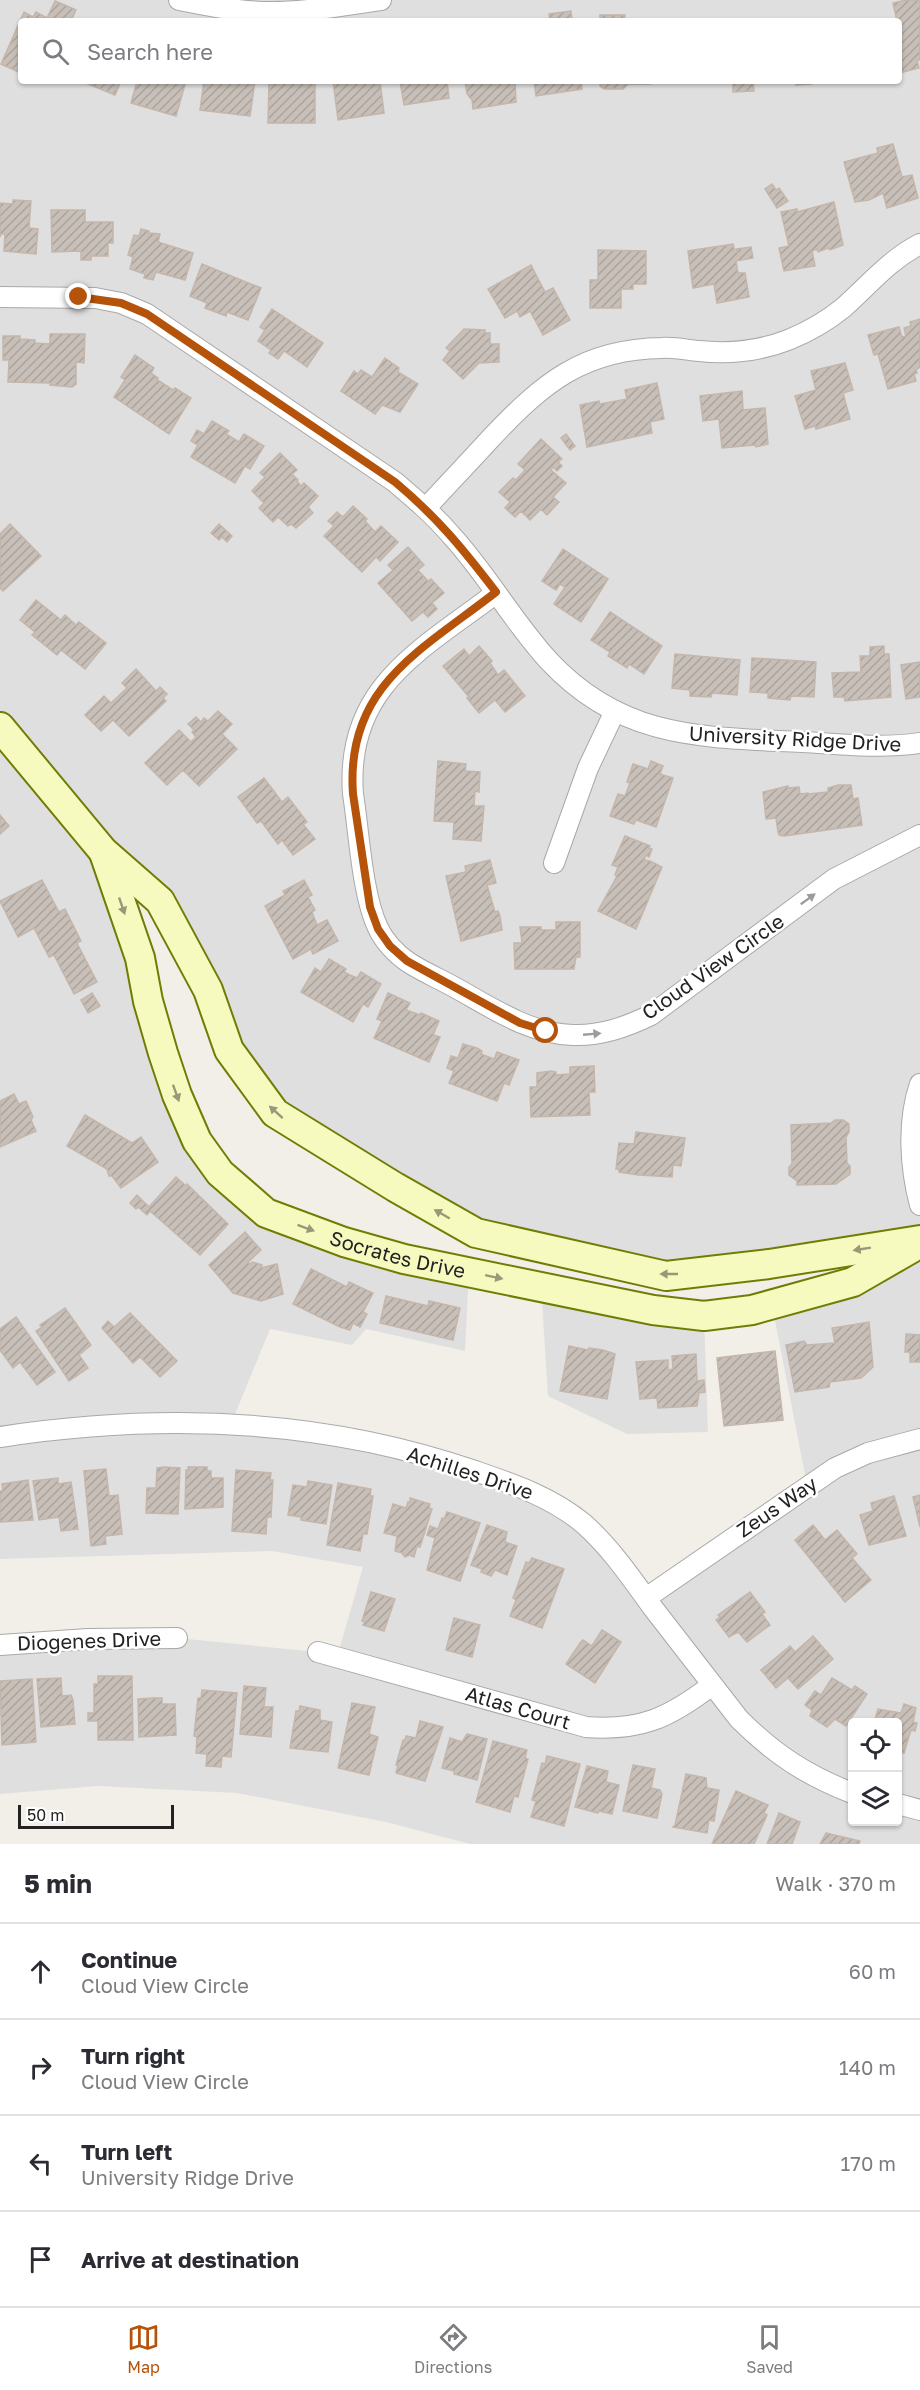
<!DOCTYPE html>
<meta charset="utf-8">
<style>
body{margin:0;font-family:"Golos Text",sans-serif;background:#f7f7f7;color:#2b2b33}
.controls{position:absolute;right:18px;bottom:18px;display:grid;overflow:hidden;border-radius:6px;box-shadow:0 2px 4px #0004}
.controls button{width:54px;height:54px;display:grid;place-items:center;padding:0;border:0;border-bottom:2px solid #e1e1e2;background:#fff;color:#2b2b33;font:30px sans-serif}
.scale{position:absolute;left:18px;bottom:15px;width:156px;box-sizing:border-box;padding-left:6px;border:3px solid #222;border-top:0;font-size:16px;line-height:21px;white-space:nowrap;color:#222;-webkit-text-stroke:4px #fff;paint-order:stroke}
.stop{position:absolute;width:18px;height:18px;margin:-14px;border:4px solid #b45309;border-radius:50%;background:#fff}
.stop.end{background:#b45309;border-color:#fff;box-shadow:0 2px 6px #0008}
.list{margin:0;padding:0;list-style:none}
h2{display:flex;justify-content:space-between;align-items:center;height:78px;margin:0;padding:0 24px;font-size:26px}
h2 small{font-size:20px;font-weight:400;color:#7c7c81}
.list li{display:grid;grid-template-columns:39px 1fr auto;gap:18px;align-items:center;box-sizing:border-box;height:96px;padding:0 24px;border-top:2px solid #e1e1e2}
.list b{display:block;font-size:22px;white-space:nowrap}
.list p{margin:0;font-size:20px;white-space:nowrap;color:#7c7c81}
.list em{font-size:20px;font-style:normal;color:#7c7c81}
.icon{flex:none;width:33px;height:33px;fill:none;stroke:currentColor;stroke-width:2;stroke-linecap:round;stroke-linejoin:round}
.map{position:relative;flex:none;width:920px;height:1844px;overflow:hidden}
.search{position:absolute;background:#fff;box-shadow:0 2px 4px #0004;left:18px;right:18px;top:18px;height:66px;display:flex;align-items:center;gap:15px;box-sizing:border-box;padding:0 21px;border-radius:6px;color:#7c7c81;font-size:22px}
.sheet{height:462px;background:#fff}
nav{display:flex;justify-content:space-around;align-items:center;box-sizing:border-box;height:84px;border-top:2px solid #e1e1e2;background:#fff;font-size:16px;color:#7c7c81}
nav a{display:grid;justify-items:center;gap:3px}
nav .on{color:#b45309}
.map>svg:first-child{display:block}
</style>
<div class="map">
<svg width="920" height="1844" viewBox="0 0 920 1844">
<defs>
<pattern id="building-hatch" width="6" height="6" patternUnits="userSpaceOnUse" patternTransform="scale(1.5)"><rect width="6" height="6" fill="#c7bfb8"/><path d="M-1 1l2-2M0 6l6-6M5 7l2-2" fill="none" stroke="#aba49e"/></pattern>
</defs>
<rect width="100%" height="100%" fill="#f2efe9"/>
<g fill="#e0dfdf" fill-rule="evenodd">
<path d="M0,0h920v1240l-254,36 -190,-43 -201,-120 -115,-212 -55,-49 72,243 89,118 203,59 -4,79 -99,-22 -14,16 -82,-16 -39,95 103,12 221,68 91,94 161,-113 -35,-180 148,-61v600h-450l-84,-22 -149,-29 -139,-7 -98,8v-149l177,-7 141,14 19,5 26,-90 -91,-16 -272,8zM21,21h878v60h-878zM852,1722h46v100h-46z"/>
<path d="M541,1287l163,29 4,116 -81,2 -79,-38z"/>
</g>
<g fill="url(#building-hatch)" stroke="#c4b6ab" stroke-width="1.5">
<path d="M906,0h14v60h-3l2,8 -20,5v-52h-2l-4,-18z"/>
<path d="M55,1l21,9 -5,11h-50v52l-20,-9 23,-52 9,5 3,-5 11,6z"/>
<path d="M571,11l1,10h-22l-1,-7z"/>
<path d="M600,15h25l-1,6h-24z"/>
<path d="M81,81h40l-6,14z"/>
<path d="M137,81h49l-10,35 -45,-13z"/>
<path d="M204,81h51l-5,35 -50,-6z"/>
<path d="M269,81h46v42h-47z"/>
<path d="M333,81h47l4,32 -46,7z"/>
<path d="M400,81h47l2,17 -45,7z"/>
<path d="M465,81h50l1,21 -43,7 -1,-9 -5,-6z"/>
<path d="M534,81h47l1,8 -46,7z"/>
<path d="M600,81h51v3h-23l-5,5h-19l-4,-3z"/>
<path d="M722,81h31l1,10 -21,1v-9z"/>
<path d="M796,81h16v3l-16,1z"/>
<path d="M893,144l9,33 10,-2 6,23 -31,10 -4,-15 -14,7 -14,2 -11,-40 34,-9 -1,-5z"/>
<path d="M772,184l4,6 3,-2 9,13 -11,7 -12,-19z"/>
<path d="M13,200l18,1 -2,27 9,1 -2,25 -32,-3 1,-17h-4l-1,3v-34l13,1z"/>
<path d="M834,202l9,43 -13,5 -2,-2 -10,4 -1,-3 -5,2 3,15 -31,5 -5,-23 10,-2 -8,-34 16,-3v3z"/>
<path d="M51,210h34v12h28v21h-5v13h-17v4h-10v-9l-29,1z"/>
<path d="M141,229l8,2 -1,2 12,1 -2,8 35,11 -8,27 -29,-8 -3,8 -9,-2 1,-4 -15,-5 3,-12 -5,-2 6,-20 5,1z"/>
<path d="M733,244l2,9 2,-1 -1,-3 15,-2 2,11 -17,3 2,12h7l4,24 -32,6 -3,-19 -21,4 -5,-37z"/>
<path d="M598,250l48,1v33h-13v5h-12v19h-31v-28h8z"/>
<path d="M202,264l59,24 -13,32 -21,-8 -1,4 -21,-8 2,-5 -17,-7z"/>
<path d="M531,265l14,27 8,-4 17,32 -27,15 -13,-24 -10,6 -3,-6 -12,7 -17,-29z"/>
<path d="M272,309l51,34 -16,24 -23,-16 -6,8 -9,-6 2,-3 -13,-9 7,-11 -5,-3z"/>
<path d="M920,319v48l-4,3 1,3 -3,1 2,7 -28,8 -10,-35 -4,1 -6,-20 31,-8 3,10 4,-1 -2,-8 7,-2 -1,-4z"/>
<path d="M464,329l21,1v3h5v11h9v18l-20,1 -16,16 -20,-19 7,-9 -4,-3z"/>
<path d="M50,334h35l-1,29 -8,-1v22l-4,3 -22,-2v-2l-42,-1 1,-22h-6v-24h17v3l15,1v3l15,1z"/>
<path d="M135,355l19,13 -3,5 7,5 -2,1 17,11 2,-2 16,10 -22,36 -55,-37 11,-17 -4,-3z"/>
<path d="M385,358l14,10 -1,4 20,12 -18,28 -18,-7 -7,9 -34,-23 13,-20 4,3 3,-4 11,7z"/>
<path d="M845,363l8,27 -10,3 7,26 -34,10 -1,-3 -10,3 -10,-33 21,-6 -5,-19z"/>
<path d="M657,383l7,36 -14,3 2,11 -65,14 -7,-42 19,-4 1,3 27,-5 -2,-9z"/>
<path d="M742,391l1,19 22,-2 3,36 -12,3 -1,-2 -33,3 -3,-29 -16,2 -3,-25z"/>
<path d="M212,421l17,10 -3,3 13,8 5,-8 20,12 -14,23 -5,-3 -10,17 -44,-26 7,-12 -7,-4 6,-11 7,4z"/>
<path d="M566,434l9,12 -5,4 -9,-12z"/>
<path d="M541,439l21,20 -4,3 4,4 -5,5 -4,-4 -2,3 15,13 -13,14 6,5 -12,13 -6,-6 -11,11 -9,-9 -6,6 -10,-9 5,-6 -11,-10 14,-14 3,2 9,-10 -7,-6z"/>
<path d="M280,453l17,17 -5,4 6,6 -1,1 4,5 3,-3 14,13 -10,11 5,6 -17,15 -5,-4 -3,2 -10,-9 -5,5 -14,-14 5,-5 -12,-12 13,-14 -5,-4z"/>
<path d="M353,506l14,13 -2,2 10,11 6,-6 17,16 -18,19 -4,-4 -14,15 -38,-36 10,-10 -6,-5 9,-9 6,5z"/>
<path d="M10,524l31,32 -38,35 -3,-3v-54z"/>
<path d="M219,524l13,12 -5,6 -5,-5 -3,3 -8,-7z"/>
<path d="M408,547l16,18 -6,5 10,11 3,-2 13,14 -12,10 5,6 -9,8 -5,-5 -11,9 -34,-38 15,-13 -5,-5z"/>
<path d="M563,549l45,30 -27,43 -27,-18 11,-17 -5,-3 -4,6 -14,-9z"/>
<path d="M36,600l25,20 4,-5 11,10 3,-3 27,21 -21,26 -24,-19 -4,5 -25,-20 3,-3 -15,-12z"/>
<path d="M610,612l52,34 -18,28 -15,-10 -2,4 -19,-12 2,-4 -19,-12z"/>
<path d="M479,646l13,15 -2,2 8,12 6,-5 21,26 -20,16 -10,-12 -16,13 -12,-15 2,-1 -26,-31 21,-17 5,7z"/>
<path d="M884,646v8h5l2,43 -46,4 -1,-4h-10l-2,-24 29,-1 -1,-16h10v-9z"/>
<path d="M675,654l65,6 -3,35 -25,-2 -1,4 -21,-1v-6l-18,-2z"/>
<path d="M752,658l64,4 -2,35 -23,-1 -1,4 -22,-2v-5l-18,-1z"/>
<path d="M920,662v35l-14,2 -5,-34z"/>
<path d="M136,669l20,22 4,-4 7,7 -4,4 3,3 -37,35 -16,-16 -12,11 -16,-16 19,-19 7,7 16,-15 -5,-5z"/>
<path d="M218,711l14,13 -10,10 15,15 -38,37 -16,-16 -16,15 -22,-22 34,-33 12,12 5,-5 -4,-5 2,-2 -6,-6 8,-7 5,5 3,-4 4,3z"/>
<path d="M438,761l28,3 -1,7 15,1 -1,20 -4,-1 -1,15h10l-3,35 -28,-2 1,-17 -20,-1z"/>
<path d="M651,761l12,5 -3,8 13,4 -17,49 -20,-7 -2,4 -24,-8 8,-22 7,2 5,-13 -3,-1 6,-18 15,5z"/>
<path d="M264,778l18,24 6,-5 19,25 -4,2 12,15 -22,16 -11,-15 -4,4 -17,-23 -4,2 -19,-26z"/>
<path d="M838,785h13l2,14 5,-1 4,27 -78,11 -5,-1 -1,-3 -2,-14 -10,1 -3,-27 25,-6v2l11,-1 1,7 8,-1v1l20,-2v-4z"/>
<path d="M0,815l9,11 -9,8z"/>
<path d="M625,836l25,10 -1,2 3,1 -3,8 -3,-2 -2,5 6,1 12,6 -26,62 -38,-18 19,-35 -2,-1 3,-8 -6,-2z"/>
<path d="M490,860l6,23 -9,2 8,27 3,-1 2,5 2,14 -41,11 -15,-65 20,-4 -1,-6z"/>
<path d="M42,880l17,32 6,-3 16,32 -4,2 20,39 -23,12 -20,-39 -5,2 -15,-29 -16,9 -18,-36z"/>
<path d="M304,880l8,15 -4,2 7,13 -3,2 5,13 10,-5 11,21 -25,13 -2,-5 -18,10 -28,-53 20,-11 -2,-4z"/>
<path d="M556,922h24v35h-4l-2,12h-59l-1,-26h8l-2,-16h21v3h15z"/>
<path d="M329,959l17,10 -2,3 6,3 7,3 4,-6 20,12 -13,23 -5,-3 -10,18 -52,-30 14,-24 6,4z"/>
<path d="M92,993l8,13 -12,7 -7,-13z"/>
<path d="M388,993l22,10 -4,7 14,5 1,-2 18,8 -6,14 7,2 -11,25 -55,-24 8,-17 -5,-2z"/>
<path d="M463,1044l14,4 5,3 -1,3 13,5 3,-7 22,8 -10,25 -5,-2 -7,18 -48,-18 5,-12 -7,-3 4,-12 7,2z"/>
<path d="M594,1066l1,26h-6l1,23 -59,2 -1,-30h7v-14l14,-2 5,1v3l14,-1v-7z"/>
<path d="M14,1094l5,10 7,-3 7,16 -2,3 5,11 -36,16v-46z"/>
<path d="M85,1115l47,28 9,-6 17,25 -37,26 -9,-12h-3l-2,-7 -40,-23z"/>
<path d="M835,1120h8l6,4v8l-3,5 1,26 3,3v8l-14,10 -39,1v-4l-8,-6v-8l3,-3 -1,-39 40,-2z"/>
<path d="M636,1132l49,6 -4,28 -8,-1 -1,12 -33,-2 -20,-3v-3h-3l3,-26 15,1z"/>
<path d="M176,1177l10,9 1,-2 41,40 -28,31 -50,-44 -3,4 -9,-8 -2,2 -6,-6 7,-8 12,12z"/>
<path d="M245,1232l16,18 -13,12 2,2 2,-2 10,3 -1,3 16,-4 6,30 -22,7 -28,-8 -24,-28z"/>
<path d="M311,1269l36,18 2,-5 24,11 -10,19 4,2 -7,13 -7,-4 -3,7 -10,-3 -47,-23z"/>
<path d="M386,1296l42,10 1,-5 31,7 -7,32 -73,-17z"/>
<path d="M65,1308l26,37 -12,10 9,13 -19,13 -33,-50 6,-4 -2,-2z"/>
<path d="M130,1313l47,48 -17,16 -20,-20 -7,6 -31,-35 6,-7 6,6z"/>
<path d="M16,1317l39,55 -18,13 -17,-23 -7,6 -13,-18v-21z"/>
<path d="M869,1322l4,45 -12,11 -31,4 -1,5 -34,5 -9,-47 18,-4 3,4 28,-2 -3,-15z"/>
<path d="M906,1334l14,1v27h-10v-10h-5z"/>
<path d="M569,1346l19,4 1,-2 14,2 12,4 -8,45 -47,-8z"/>
<path d="M775,1351l8,69 -59,6 -7,-68z"/>
<path d="M696,1354l1,27 7,-1 1,12 -6,1 -2,13 -39,2 -1,-10 -17,1 -4,-37 32,-2v10l5,-1 -1,-13z"/>
<path d="M164,1467l16,1 -2,46 -32,-1 1,-25h9l1,-20z"/>
<path d="M188,1467h19v4h4v7h12v29l-38,2 1,-39h3z"/>
<path d="M106,1469l3,27 9,-1 4,39 -17,2 1,8 -15,2 -7,-75z"/>
<path d="M236,1470l35,3 -1,7h3l-2,37h-4l-1,17 -34,-3z"/>
<path d="M58,1478v6l13,-2 7,47 -17,2 -2,-14 -20,3 -6,-39z"/>
<path d="M28,1480l5,40 -33,2v-31h3l-1,-7z"/>
<path d="M308,1481l24,4 -6,39 -25,-4v-3l-13,-2 5,-30 14,2z"/>
<path d="M338,1483l33,6 -1,7h3l-6,38h-4l-3,17 -33,-6z"/>
<path d="M920,1495v32l-7,-30z"/>
<path d="M894,1496l12,40 -37,9 -9,-30 13,-4 -2,-8z"/>
<path d="M410,1498l20,6 -1,4 3,1 -12,38 -3,-1 -3,11 -5,-2 -4,2 -3,-4 -7,-2 2,-15 -13,-3 9,-29 13,4 2,-6h2z"/>
<path d="M447,1512l33,11 -20,58 -33,-11 8,-32 -8,-3 3,-9 8,3 4,-11 2,1z"/>
<path d="M487,1525l20,7 -2,10 12,4 -10,29 -12,-5 -4,6 -10,-4 1,-3 -11,-4z"/>
<path d="M813,1525l12,15 12,-10 20,24 -5,4 19,22 -26,22 -50,-62z"/>
<path d="M532,1558l32,11 -22,59 -32,-12 6,-16 -3,-2 13,-36 3,1z"/>
<path d="M371,1592l24,7 -11,32 -21,-6 2,-3 -3,-1z"/>
<path d="M750,1592l15,20 -3,2 8,11 -23,17 -9,-10 -9,5 -13,-17 4,-3 -2,-2z"/>
<path d="M454,1618l26,7 -8,32 -26,-7z"/>
<path d="M602,1630l19,12 -26,41 -29,-19 14,-21 3,-3 9,6z"/>
<path d="M813,1636l20,23 -35,30 -10,-11 -12,10 -15,-18 29,-24 5,6z"/>
<path d="M98,1676h34l1,64h-35v-19h-10v-8h6v-29h4z"/>
<path d="M61,1678l1,18 9,-1 2,5 2,24 -34,3 -4,-48z"/>
<path d="M832,1678l20,12 3,-4 12,8 -21,32 -11,-7 -8,8 -17,-11 2,-6 -7,-5 10,-14 6,4z"/>
<path d="M32,1679l4,63 -34,3 -2,-64z"/>
<path d="M244,1686l22,2 -2,19h9l-2,30 -31,-3z"/>
<path d="M202,1690l35,3 -6,64 -9,-1 -1,11 -15,-1 1,-12 -11,-1 1,-16 -3,-1 4,-38h3z"/>
<path d="M154,1698h8v6h13l1,31 -37,2 -1,-38z"/>
<path d="M352,1703l23,4 -6,27 9,3 -9,38 -31,-7z"/>
<path d="M904,1704l12,4 -3,14 4,1 -2,8 -4,-1 -7,23 -2,-1 -2,6 -2,-1v-35h-24l4,-13 23,4z"/>
<path d="M300,1706l20,4v10l12,2 -4,30 -38,-4 6,-37h3z"/>
<path d="M420,1721l23,6 -18,54 -29,-8 2,-8h-2l7,-25h2l1,-4 10,2z"/>
<path d="M467,1734l20,5 -10,41 -23,-6v-3l-12,-3 8,-30 12,4z"/>
<path d="M493,1741l34,9 -2,8 3,1 -10,38 -4,-1 -4,16 -34,-10z"/>
<path d="M547,1756l33,8 -16,62 -33,-9 5,-16 -4,-1 10,-37 3,1z"/>
<path d="M633,1765l22,4 -4,19 9,2 2,4 -5,24 -34,-7z"/>
<path d="M587,1766l21,5 -2,11 13,3 -7,29 -13,-3 -1,2 -23,-6z"/>
<path d="M686,1774l20,4 1,10 12,2 -5,31 -5,-1 -2,13 -34,-6 2,-2z"/>
<path d="M736,1791l32,14 -4,8 3,2 -13,29h-42z"/>
<path d="M779,1813l21,9 -8,22h-25z"/>
<path d="M826,1833l34,8 -1,3h-39z"/>
</g>
<g fill="none" stroke-linecap="round" stroke-linejoin="round">
<defs>
<g id="street">
<path d="M179,0c30,6 61,12 92,12 37,0 74,-7 110,-12"/>
<path d="M0,297l95,1 26,5 26,11 248,168c20,17 39,33 56,53 36,39 62,87 98,126 74,79 154,76 253,81 39,2 79,7 118,1"/>
<path d="M426,508c22,-24 44,-47 65,-70 52,-55 92,-89 171,-90 12,-1 25,2 37,3 30,3 61,0 89,-11 20,-8 39,-19 55,-32 26,-23 46,-48 77,-64"/>
<path d="M496,593c-74,57 -151,93 -143,201 6,37 9,101 25,134 6,13 18,26 30,34 15,10 32,17 48,26 36,20 74,46 117,47 28,1 53,-8 78,-20l183,-136 86,-44"/>
<path d="M554,863l34,-95 27,-57"/>
<path d="M920,1084c-13,38 -10,83 0,121"/>
<path d="M0,1437c158,-24 322,-19 475,34 38,13 77,26 109,53 27,24 48,55 69,84 29,37 57,74 86,111 35,35 67,56 113,74"/>
<path d="M646,1598l189,-130 33,-15 52,-14"/>
<path d="M0,1645l88,-6 89,-1"/>
<path d="M318,1652l268,75c55,4 83,-9 126,-42"/>
<path d="M898,1804l22,6"/>
</g>
<g id="secondary">
<path d="M0,727l103,124 57,50 48,89 21,60 46,63 120,74 81,46 190,43 103,-12 151,-24"/>
<path id="s1" d="M104,853l36,105 8,43 15,52 14,42 20,46 23,32 46,40 78,29 60,17 249,51 51,6 48,-6 101,-28 59,-34"/>
</g>
</defs>
<use href="#street" stroke="#a9a9a9" stroke-width="22"/>
<use href="#secondary" stroke="#707d05" stroke-width="32"/>
<use href="#street" stroke="#fff" stroke-width="20"/>
<use href="#secondary" stroke="#f7fabf" stroke-width="28"/>
</g>
<defs><path id="oneway-solid" d="M-6-.8H1V-3.2L6.5 0L1 3.2V.8H-6Z" transform="scale(1.5)"/></defs>
<g fill="#9c9c9c">
<use href="#oneway-solid" transform="translate(808 899) rotate(-36)"/>
<use href="#oneway-solid" transform="translate(592 1034) rotate(-5)"/>
</g>
<g fill="#979978">
<use href="#oneway-solid" transform="translate(122 906) rotate(71)"/>
<use href="#oneway-solid" transform="translate(176 1093) rotate(70)"/>
<use href="#oneway-solid" transform="translate(276 1112) rotate(-138)"/>
<use href="#oneway-solid" transform="translate(442 1214) rotate(-150)"/>
<use href="#oneway-solid" transform="translate(306 1228) rotate(20)"/>
<use href="#oneway-solid" transform="translate(862 1249) rotate(171)"/>
<use href="#oneway-solid" transform="translate(669 1274) rotate(-180)"/>
<use href="#oneway-solid" transform="translate(494 1277) rotate(12)"/>
</g>
<g fill="none" stroke-linecap="round" stroke-linejoin="round">
<path stroke="#b45309" stroke-width="8" d="M79,297l42,6 26,11 248,168c42,35 68,67 101,110 -74,58 -151,94 -143,202l17,113 8,22 12,17 17,15 113,62 26,8"/>
</g>
<g text-anchor="middle" stroke-width="5" stroke-linejoin="round" paint-order="stroke">
<g font-size="20" fill="#222" stroke="#fff">
<text transform="translate(795 739) rotate(3)" y="7">University Ridge Drive</text>
<text transform="translate(713 967) rotate(-35)" y="7">Cloud View Circle</text>
<text dy="7" stroke="none"><textPath href="#s1" startOffset="542">Socrates Drive</textPath></text>
<text transform="translate(470 1473) rotate(18)" y="7">Achilles Drive</text>
<text transform="translate(777 1507) rotate(-34)" y="7">Zeus Way</text>
<text transform="translate(89 1641) rotate(-2)" y="7">Diogenes Drive</text>
<text transform="translate(518 1708) rotate(16)" y="7">Atlas Court</text>
</g>
</g>
</svg>
<div class="controls">
<button><svg class="icon" aria-label="locate" viewBox="0 0 24 24"><circle cx="12" cy="12" r="6"/><path d="M12 2v4M12 18v4M2 12h4M18 12h4"/></svg></button>
<button><svg class="icon" aria-label="layers" viewBox="0 0 24 24"><path d="M12 4l9 5-9 5-9-5zM3 14l9 5 9-5"/></svg></button>
</div>
<div class="scale">50 m</div>
<div class="stop" style="left:546px;top:1031px"></div>
<div class="stop end" style="left:79px;top:297px"></div>
<div class="search"><svg class="icon" aria-label="search" viewBox="0 0 24 24"><circle cx="10" cy="10" r="6"/><path d="M15 15l6 6"/></svg>Search here</div>
</div>
<section class="sheet">
<h2>5 min<small>Walk · 370 m</small></h2>
<ul class="list">
<li><svg class="icon" aria-label="ahead" viewBox="0 0 24 24"><path d="M12 20V5M6 11l6-6 6 6"/></svg><div><b>Continue</b><p>Cloud View Circle</p></div><em>60 m</em></li>
<li><svg class="icon" aria-label="right" viewBox="0 0 24 24"><path d="M7 20v-9h11M14 6l5 5-5 5"/></svg><div><b>Turn right</b><p>Cloud View Circle</p></div><em>140 m</em></li>
<li><svg class="icon" aria-label="left" viewBox="0 0 24 24"><path d="M17 20v-9H6M10 6l-5 5 5 5"/></svg><div><b>Turn left</b><p>University Ridge Drive</p></div><em>170 m</em></li>
<li><svg class="icon" aria-label="arrive" viewBox="0 0 24 24"><path d="M6 21V4h12l-3 4 3 4H6"/></svg><div><b>Arrive at destination</b></div></li>
</ul>
</section>
<nav>
<a class="on"><svg class="icon" aria-label="map" viewBox="0 0 24 24"><path d="M3 6l6-2 6 2 6-2v14l-6 2-6-2-6 2zM9 4v14M15 6v14"/></svg>Map</a>
<a><svg class="icon" aria-label="directions" viewBox="0 0 24 24"><path d="M12 3l9 9-9 9-9-9zM9 14v-3h6M13 9l2 2-2 2"/></svg>Directions</a>
<a><svg class="icon" aria-label="saved" viewBox="0 0 24 24"><path d="M7 4h10v16l-5-4-5 4z"/></svg>Saved</a>
</nav>
